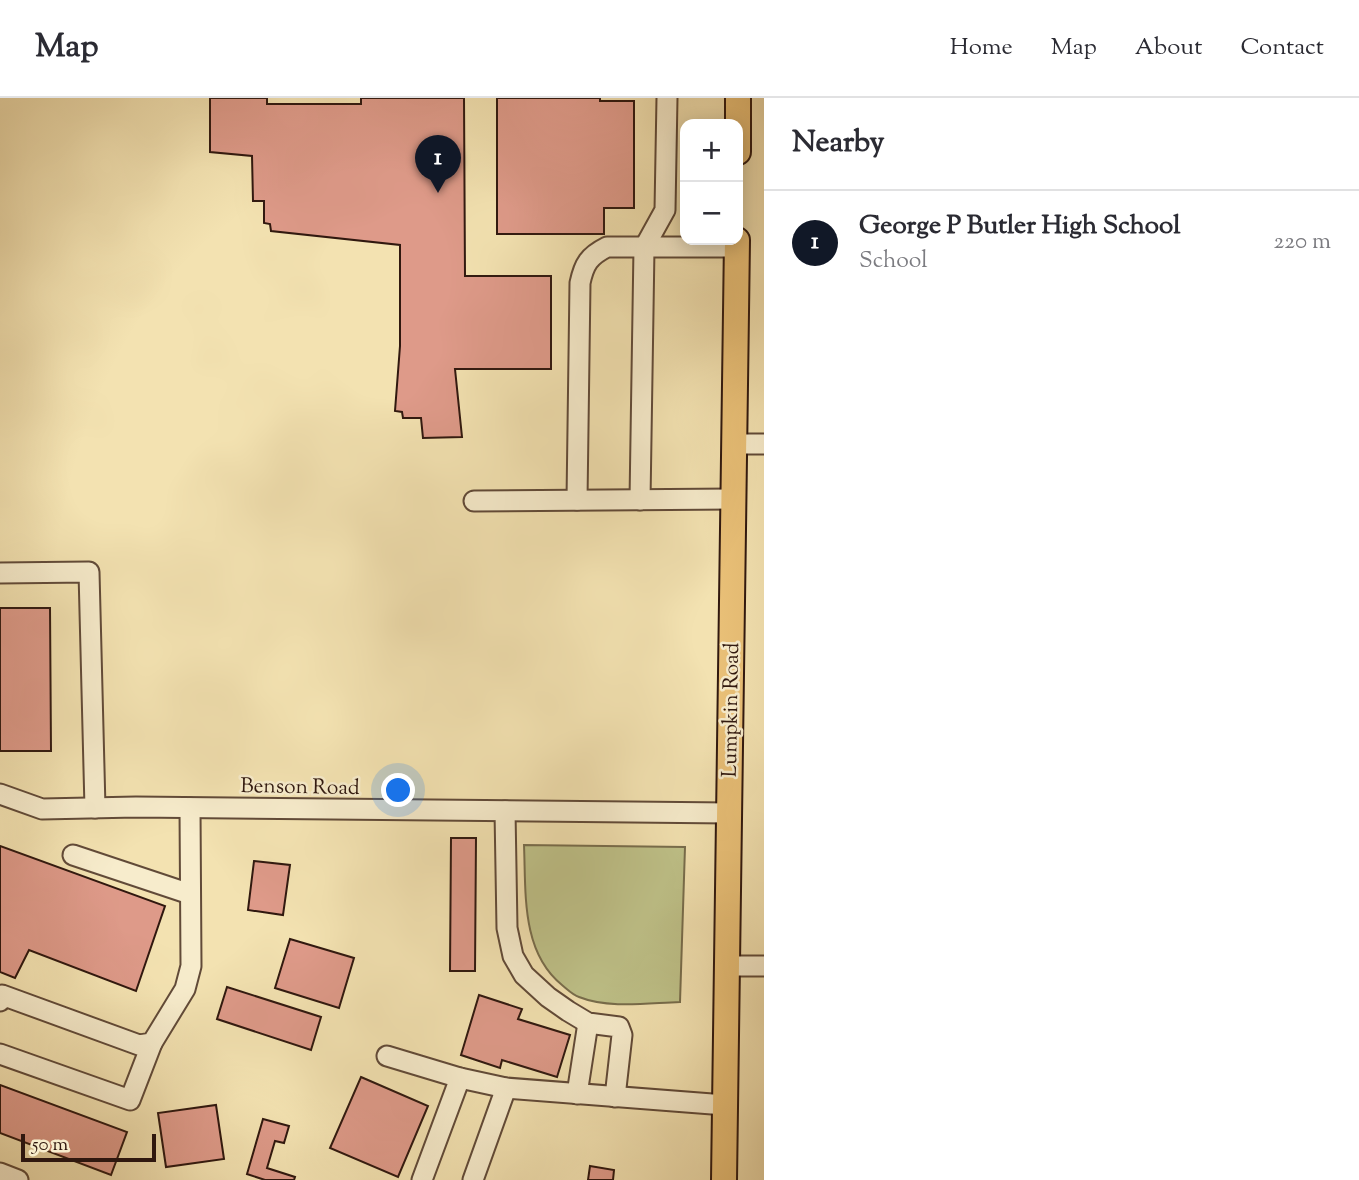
<!DOCTYPE html>
<meta charset="utf-8">
<style>
body{margin:0;font-family:"Sorts Mill Goudy",serif;background:#f7f7f7;color:#2b2b33}
.controls{position:absolute;right:21px;top:21px;display:grid;overflow:hidden;border-radius:14px;box-shadow:0 4px 18px #0003}
.controls button{width:63px;height:63px;display:grid;place-items:center;padding:0;border:0;border-bottom:2px solid #e1e1e2;background:#fff;color:#2b2b33;font:35px sans-serif}
.scale{position:absolute;left:21px;bottom:18px;width:135px;box-sizing:border-box;padding-left:7px;border:4px solid #30180f;border-top:0;font-size:19px;line-height:24px;white-space:nowrap;color:#30180f;-webkit-text-stroke:5px #f7eccc;paint-order:stroke}
.you{position:absolute;left:399px;top:693px;width:24px;height:24px;margin:-18px;border:5px solid #fff;border-radius:50%;background:#1a73e8;box-shadow:0 0 0 10px #1a73e833}
.badge{display:grid;place-items:center;width:46px;height:46px;border-radius:50%;background:#111827;color:#fff;font-size:23px;font-weight:700}
.pin{position:absolute;translate:-50% -58px;filter:drop-shadow(0 2px 4px #0008)}
.pin::after{content:'';position:absolute;top:37px;width:24px;height:21px;background:inherit;clip-path:polygon(0 0,100% 0,50% 100%)}
.list{margin:0;padding:0;list-style:none}
h2{display:flex;justify-content:space-between;align-items:center;height:91px;margin:0;padding:0 28px;font-size:30px}
h2 small{font-size:23px;font-weight:400;color:#7c7c81}
.list li{display:grid;grid-template-columns:46px 1fr auto;gap:21px;align-items:center;box-sizing:border-box;height:105px;padding:0 28px;border-top:2px solid #e1e1e2}
.list b{display:block;font-size:26px;white-space:nowrap}
.list p{margin:0;font-size:23px;white-space:nowrap;color:#7c7c81}
.list em{font-size:23px;font-style:normal;color:#7c7c81}
.map{position:relative;flex:none;width:764px;height:1082px;overflow:hidden}
header{display:flex;align-items:center;gap:42px;box-sizing:border-box;height:98px;padding:0 35px;background:#fff;border-bottom:2px solid #e1e1e2}
header strong{font-size:33px}
nav{display:flex;gap:38px;margin-inline-start:auto;font-size:24px}
main{display:flex}
aside{flex:1;background:#fff}
.map>svg:first-child{display:block}
</style>
<header>
<strong>Map</strong>
<nav><a>Home</a><a>Map</a><a>About</a><a>Contact</a></nav>
</header>
<main>
<div class="map">
<svg width="764" height="1082" viewBox="0 0 764 1082">
<rect width="100%" height="100%" fill="#f3e2b1"/>
<filter id="stains"><feTurbulence type="fractalNoise" baseFrequency=".00286" numOctaves="4"/><feColorMatrix values="0 0 0 0 .2 0 0 0 0 .09 0 0 0 0 .02 0 0 0 .5 -.17"/></filter>
<radialGradient id="worn" r=".72"><stop offset=".6" stop-color="#630" stop-opacity="0"/><stop offset="1" stop-color="#630" stop-opacity=".3"/></radialGradient>
<path fill="#bfc289" stroke="#786d4c" stroke-width="2" d="M524,747l161,2 -5,155c-32,1 -71,7 -101,-5 -6,-2 -12,-8 -17,-12 -41,-33 -36,-92 -38,-140z"/>
<g fill="#de9a89" stroke="#30180f" stroke-width="2">
<path d="M210,0h57v6h94v-6h103l1,178h86v93h-96l7,68 -39,1 -2,-20h-18l-1,-6 -7,-1 5,-65v-101l-129,-14 -1,-7 -6,-1v-22h-11l-1,-45 -42,-4z"/>
<path d="M497,0h103v3h34v107h-30v26h-107z"/>
<path d="M0,510h50l1,143h-51z"/>
<path d="M451,740h25l-1,133h-25z"/>
<path d="M0,748l165,60 -29,85 -107,-41 -14,28 -15,-6z"/>
<path d="M254,763l36,4 -7,50 -35,-5z"/>
<path d="M290,841l64,19 -15,50 -64,-20z"/>
<path d="M227,889l94,30 -10,33 -94,-31z"/>
<path d="M479,897l43,14 -4,10 52,16 -13,42 -55,-17 -2,8 -39,-13z"/>
<path d="M361,979l67,29 -30,71 -68,-29z"/>
<path d="M0,987l127,47 -16,43 -111,-42z"/>
<path d="M216,1007l8,54 -58,8 -8,-54z"/>
<path d="M263,1021l26,7 -5,17 -9,-2 -8,27 28,9 -1,3h-29l-18,-6z"/>
<path d="M590,1068l24,4 -1,10h-25z"/>
</g>
<g fill="none" stroke-linecap="round" stroke-linejoin="round">
<defs>
<g id="minor">
<path d="M734,346h30"/>
<path d="M577,402l3,-217c4,-19 9,-27 27,-36h129"/>
<path d="M640,402l4,-252 21,-38 2,-112"/>
<path d="M474,403l259,-2"/>
<path d="M0,475l89,-1 6,236"/>
<path d="M0,696l42,15 94,-2 593,6"/>
<path d="M505,713l2,117 6,28 11,19 24,22 20,14 20,12 31,4 3,8 -7,62"/>
<path d="M73,757l117,39"/>
<path d="M727,868h37"/>
<path d="M0,903l2,-6 137,50 13,-2 33,-54 6,-23 -1,-158"/>
<path d="M0,956l130,46 22,-57"/>
<path d="M387,958l73,22 46,10 219,17"/>
<path d="M577,996l11,-71"/>
<path d="M0,1075l18,7"/>
<path d="M422,1082l38,-102"/>
<path d="M473,1082l33,-92"/>
</g>
<g id="major">
<path d="M738,54v-54"/>
<path d="M724,1082l13,-940"/>
</g>
</defs>
<use href="#minor" stroke="#614a38" stroke-width="23"/>
<use href="#major" stroke="#30180f" stroke-width="28"/>
<use href="#minor" stroke="#f7eccc" stroke-width="19"/>
<use href="#major" stroke="#eac178" stroke-width="24"/>
</g>
<g text-anchor="middle" stroke-width="5" stroke-linejoin="round" paint-order="stroke">
<g font-size="21" fill="#30180f" stroke="#f7eccc">
<text transform="translate(730 612) rotate(-89)" y="7">Lumpkin Road</text>
<text transform="translate(300 688) rotate(1)" y="7">Benson Road</text>
</g>
</g>
<rect width="100%" height="100%" filter="url(#stains)"/>
<rect width="100%" height="100%" fill="url(#worn)"/>
</svg>
<div class="controls">
<button>+</button>
<button>−</button>
</div>
<div class="scale">50 m</div>
<div class="you"></div>
<div class="pin badge" style="left:438px;top:95px">1</div>
</div>
<aside>
<h2>Nearby<small></small></h2>
<ul class="list">
<li><span class="badge">1</span><div><b>George P Butler High School</b><p>School</p></div><em>220 m</em></li>
</ul>
</aside>
</main>
